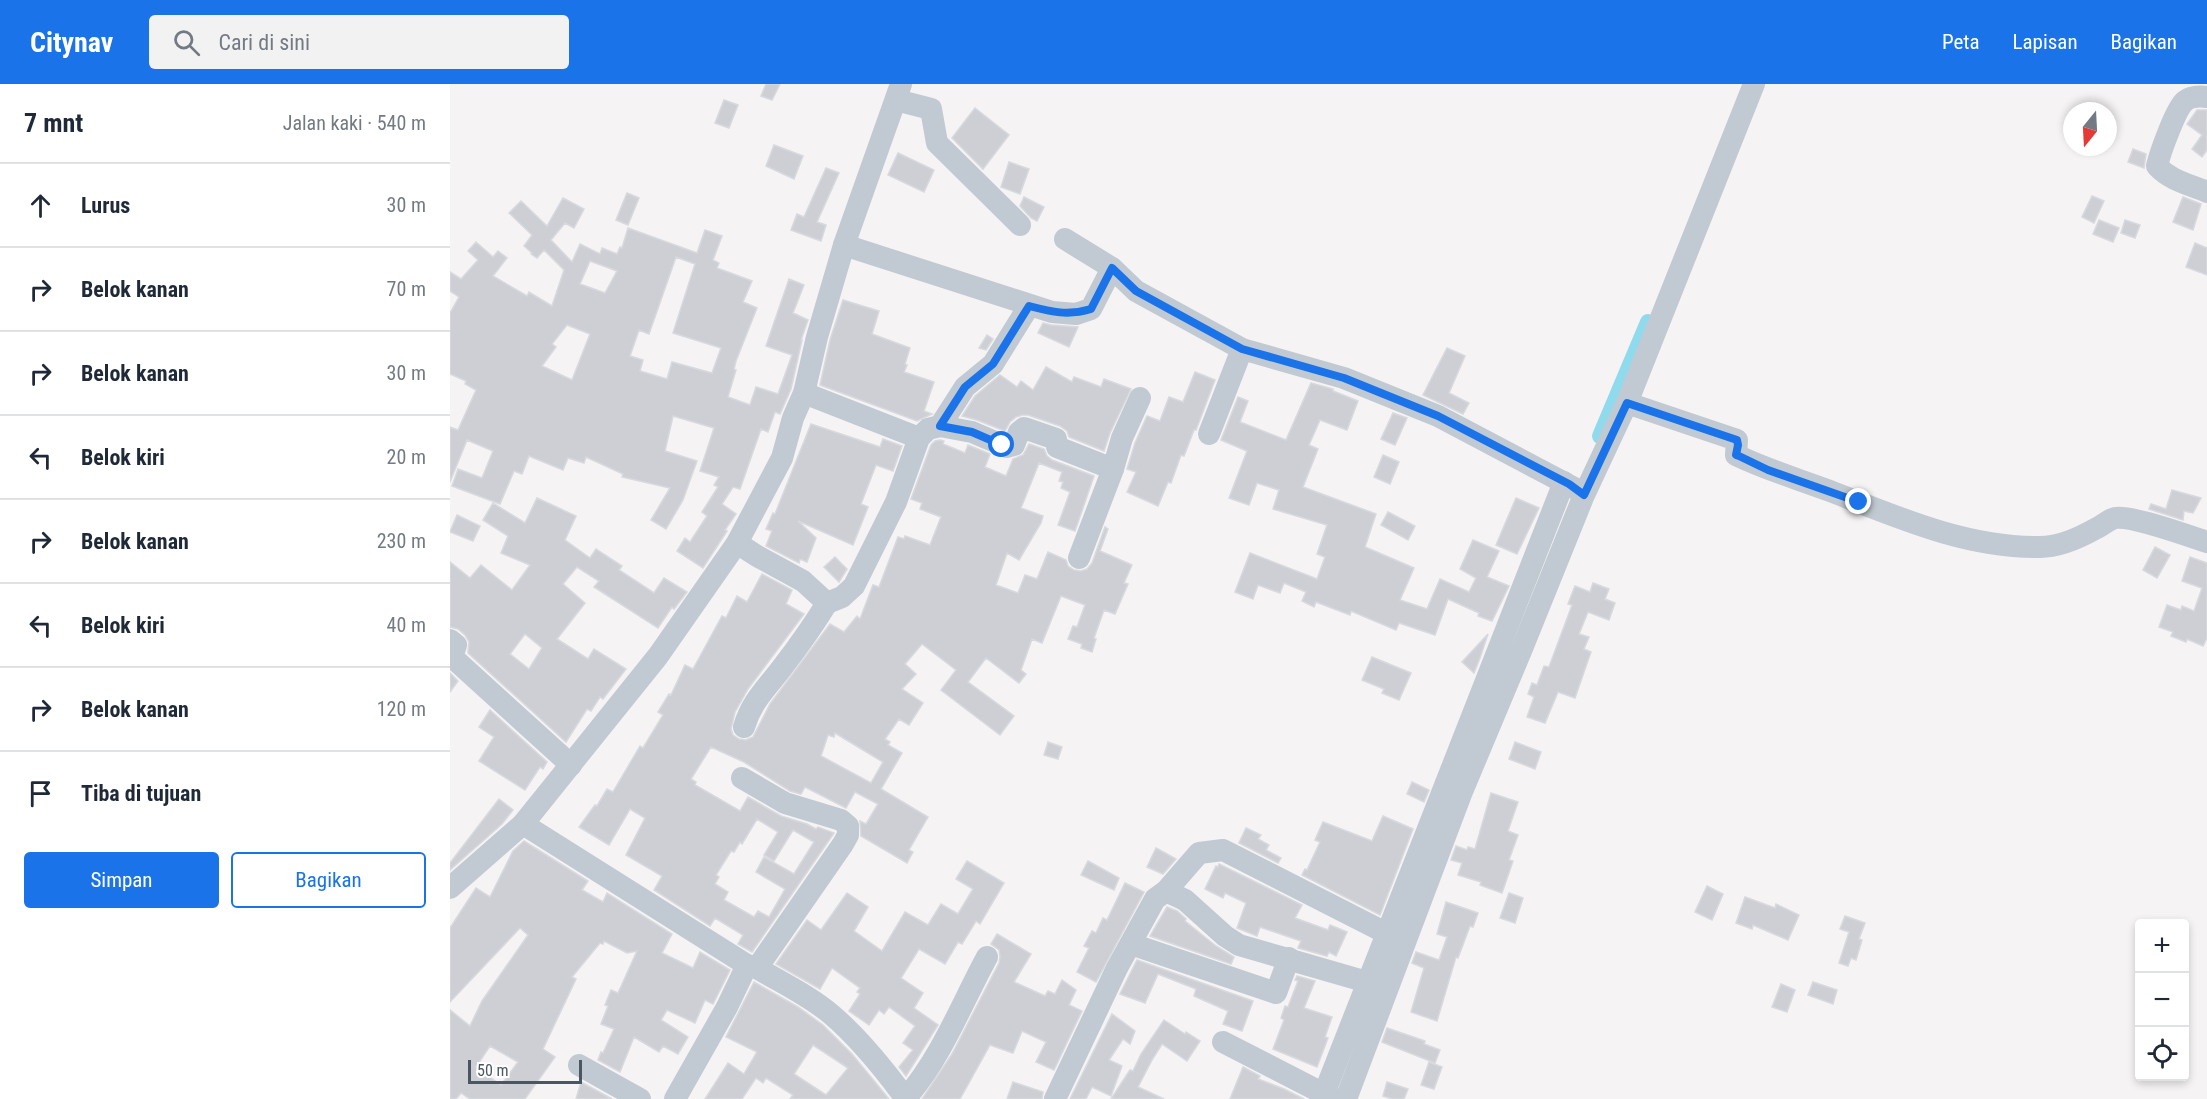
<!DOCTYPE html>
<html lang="id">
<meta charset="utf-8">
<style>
body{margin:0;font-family:"Roboto Condensed",sans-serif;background:#f2f2f3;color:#1f2937}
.controls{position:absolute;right:18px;bottom:18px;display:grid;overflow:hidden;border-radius:6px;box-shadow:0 3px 9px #0003}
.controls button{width:54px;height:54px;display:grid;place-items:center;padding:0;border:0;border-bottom:2px solid #e0e1e3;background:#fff;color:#1f2937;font:30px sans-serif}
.compass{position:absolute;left:1613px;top:18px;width:54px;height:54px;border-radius:50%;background:#fff;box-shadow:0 3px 9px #0003;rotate:198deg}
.scale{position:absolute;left:18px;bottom:15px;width:114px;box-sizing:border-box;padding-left:6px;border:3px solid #4a5661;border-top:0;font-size:16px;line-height:21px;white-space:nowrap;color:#4a5661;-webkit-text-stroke:4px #fff;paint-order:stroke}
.stop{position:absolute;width:18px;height:18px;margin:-14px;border:4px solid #1a73e8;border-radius:50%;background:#fff}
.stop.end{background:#1a73e8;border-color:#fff;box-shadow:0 2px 6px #0008}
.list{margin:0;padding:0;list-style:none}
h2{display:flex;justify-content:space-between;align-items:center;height:78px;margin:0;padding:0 24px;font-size:26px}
h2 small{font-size:20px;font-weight:400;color:#747a83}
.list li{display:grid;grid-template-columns:39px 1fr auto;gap:18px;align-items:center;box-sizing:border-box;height:84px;padding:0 24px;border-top:2px solid #e0e1e3}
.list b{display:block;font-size:22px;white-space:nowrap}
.list em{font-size:20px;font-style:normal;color:#747a83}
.actions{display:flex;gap:12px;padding:18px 24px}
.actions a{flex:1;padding:14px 0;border:2px solid #1a73e8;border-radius:6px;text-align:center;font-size:21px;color:#1a73e8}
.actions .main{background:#1a73e8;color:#fff}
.icon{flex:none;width:33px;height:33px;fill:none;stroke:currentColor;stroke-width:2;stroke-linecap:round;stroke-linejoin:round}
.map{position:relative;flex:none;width:1757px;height:1015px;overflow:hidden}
header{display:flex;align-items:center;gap:36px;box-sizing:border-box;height:84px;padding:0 30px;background:#1a73e8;color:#fff}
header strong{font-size:28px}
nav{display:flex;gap:33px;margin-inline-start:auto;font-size:21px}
.search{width:420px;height:54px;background:#f2f2f3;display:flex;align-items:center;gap:15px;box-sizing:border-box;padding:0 21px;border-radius:6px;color:#747a83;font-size:22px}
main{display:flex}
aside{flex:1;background:#fff}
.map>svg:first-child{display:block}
</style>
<header>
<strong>Citynav</strong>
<div class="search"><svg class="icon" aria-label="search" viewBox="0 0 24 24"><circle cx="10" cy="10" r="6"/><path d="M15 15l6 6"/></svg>Cari di sini</div>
<nav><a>Peta</a><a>Lapisan</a><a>Bagikan</a></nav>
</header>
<main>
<aside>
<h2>7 mnt<small>Jalan kaki · 540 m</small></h2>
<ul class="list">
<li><svg class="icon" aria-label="ahead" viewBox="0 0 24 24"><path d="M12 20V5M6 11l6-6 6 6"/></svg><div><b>Lurus</b></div><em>30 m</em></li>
<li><svg class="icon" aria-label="right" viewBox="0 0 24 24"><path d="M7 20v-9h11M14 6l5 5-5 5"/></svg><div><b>Belok kanan</b></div><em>70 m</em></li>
<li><svg class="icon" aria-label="right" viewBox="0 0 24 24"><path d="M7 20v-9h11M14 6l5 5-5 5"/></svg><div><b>Belok kanan</b></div><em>30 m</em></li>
<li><svg class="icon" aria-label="left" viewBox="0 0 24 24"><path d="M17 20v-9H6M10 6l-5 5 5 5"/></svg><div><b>Belok kiri</b></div><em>20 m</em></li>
<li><svg class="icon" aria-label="right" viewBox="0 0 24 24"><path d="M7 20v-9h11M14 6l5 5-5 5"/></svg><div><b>Belok kanan</b></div><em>230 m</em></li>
<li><svg class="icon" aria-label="left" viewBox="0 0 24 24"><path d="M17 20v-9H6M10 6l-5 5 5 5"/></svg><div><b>Belok kiri</b></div><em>40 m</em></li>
<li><svg class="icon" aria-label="right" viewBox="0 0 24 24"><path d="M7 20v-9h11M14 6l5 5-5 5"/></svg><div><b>Belok kanan</b></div><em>120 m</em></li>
<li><svg class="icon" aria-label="arrive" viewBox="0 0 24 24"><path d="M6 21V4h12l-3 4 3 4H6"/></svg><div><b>Tiba di tujuan</b></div></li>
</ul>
<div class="actions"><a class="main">Simpan</a><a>Bagikan</a></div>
</aside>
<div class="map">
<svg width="1757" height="1015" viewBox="0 0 1757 1015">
<rect width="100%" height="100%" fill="#f5f3f3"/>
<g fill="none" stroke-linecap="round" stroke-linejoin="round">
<path stroke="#90daee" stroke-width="16" d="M1150,352l48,-114"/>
</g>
<g fill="#cdcfd5" stroke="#d7d9de" stroke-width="1.5" fill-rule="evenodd">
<path d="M316,0h14l-8,16 -11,-4z"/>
<path d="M274,16l14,5 -9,23 -14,-5z"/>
<path d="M525,24l34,27 -26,34 -31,-31z"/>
<path d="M1747,26h10v40l-5,7 -10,-8 10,-14 -15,-11z"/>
<path d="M324,61l29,11 -9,23 -28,-13z"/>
<path d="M1683,65l13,5 -2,14 -16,-6z"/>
<path d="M448,69l36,17 -10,22 -36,-17z"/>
<path d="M559,78l20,7 -9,25 -19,-7z"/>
<path d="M376,84l13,5 -22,49 9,3 -5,16 -30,-11 6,-16 7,3z"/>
<path d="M177,109l12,5 -11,27 -12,-5z"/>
<path d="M1642,112l12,5 -10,22 -12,-6z"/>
<path d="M574,113l20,10 -7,14 -6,-3 -11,-12z"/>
<path d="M1733,113l18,7 -8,26 -20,-8z"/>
<path d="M113,114l21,11 -10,19 -9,-5 -14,17 21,22 8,-18 20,10 2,-6 15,6 3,-7 2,1 6,-20 69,25 8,-23 17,6 -9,24 6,3 -2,5 35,13 -9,21 14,6 -21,53 -2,8 2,1 -8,27 22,8 6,-18 22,7 14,-39 -26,-9 23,-67 15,6 -11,28 15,7 -7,20h1l-11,49 -11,25 -5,-2 -7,20 -7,-3 -21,60 -7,-2 -11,17 14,10 -11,16 2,1 -24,37 -26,-17 8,-13 5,4 17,-26 -5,-4 16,-25 -4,-2 5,-8 -19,-6 14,-43 -41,-12 -8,35 32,10 -14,39 -17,29 -15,-9 19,-32 -48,-11 1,-3 -37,-17 -2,6 -16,-5 -5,12 -34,-14 -7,18 -8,-3 -14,33 -48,-18 6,-17 24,9 11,-27 -26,-11 -17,42v-55l8,3 18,-40 -11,-6 1,-3 -16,-7v-61l9,-16 -9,-6v-19l11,7 17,-19 -10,-9 8,-9 17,15 5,-6 9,7 -14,18 34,20 2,-4 23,14 12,-36 -20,-20 -7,8 -6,-4 1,-1 -8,-7 8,-11 -23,-22 12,-12 26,25zM226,173l19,7 -22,69 48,15 -9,25 -40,-11 -5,17 -27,-8 3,-11 -13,-4 9,-26 10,4zM140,177l27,10 -12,22 -25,-9zM117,241l23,9 -18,46 -30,-14 14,-19 -4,-3z"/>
<path d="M1649,136l20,8 -6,14 -20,-8z"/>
<path d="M1675,136l15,5 -5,13 -14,-5z"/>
<path d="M1745,159l12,5v27l-21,-8z"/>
<path d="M393,216l36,11 -7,23 38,14 -5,16 2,1 -3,7 30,10 -10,29 8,3 -15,7 -97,-36 10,-45z"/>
<path d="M593,239l8,2 27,2 -9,20 -31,-14z"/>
<path d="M537,251l6,4 -7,11 -7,-2z"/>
<path d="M997,264l18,8 -16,37 20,10 -6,11 -40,-19z"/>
<path d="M596,283l26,15 2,-5 27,10 3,-8 27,10 -21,44 -6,18 -35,-14 -2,-6 -7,-5 -32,-11h-6l-6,2 -6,5 -5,9 -28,-11 -15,-4 13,-20 25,-21 17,12 4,-6 12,9z"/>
<path d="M745,288l20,8 -19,50h-2l-10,26 -3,-1 -10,28 -3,-1 -10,24 -31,-14 9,-20 -9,-3 8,-26 12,-27 13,5 9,-24 14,5z"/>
<path d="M861,299l22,6v2l25,10 -11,29 -27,-10 -11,25 9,4 -15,38 73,27 -11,33 49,21 -14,32 27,9 13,-30 29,13 7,-14 -16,-9 13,-29 26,11 -12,26 22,9 -17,35 -14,-5 1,-3 -31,-14 -13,36 -36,-12 -3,7 -45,-19 -1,4 -34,-13 -2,5 -12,-6 4,-9 -22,-9 -4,10 -22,-8 -5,14 -18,-7 15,-39 67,26 8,-22 -8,-3 10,-29 -54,-16 6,-19 -22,-7 -8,22 -20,-7 18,-47 -26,-11 17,-43 10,4 -8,21 46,18z"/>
<path d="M943,329l14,5 -12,27 -14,-6z"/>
<path d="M361,340l69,23 3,-8 19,7 -9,25 -17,-6 -15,39 7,3 -15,38 -55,-24 18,17 -9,24 -7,-3 -1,4 -33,-17 6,-15 -6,-2 7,-16 2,1z"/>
<path d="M490,356l4,1 -1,3 22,9 3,-8 22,9 -5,13 21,9 7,-17 10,-4 6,-11 15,5 3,7 5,4 42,16 -19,55 -17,-6 12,-33 -9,-4 2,-6 -4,-1 3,-9 -23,-9 -18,45 22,8 -2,7 -22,37 -12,-7 -11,32 22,8 7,-18 12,4 11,-27 18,8 2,6 6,4 7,1 6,-2 5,-6 13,-36 3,2 -8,22 32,14 -8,18 4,1 -13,30 -11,-4 -10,28 2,1 -4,13 -11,-4 1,-4 -14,-5 5,-13 4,1 8,-22 -24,-9 -19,47 -10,-4 -11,31 5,4 -7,9 -33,-25 -18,24 46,34 -14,19 -59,-45 15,-20 -34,-26 -17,20 11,10 -14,15 21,14 -14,22 -10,-6 -14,20 5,3 -2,3 14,8 -21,36 47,28 -19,33 4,2 -6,11 -46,-27 -1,-15 6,3 12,-20 -23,-12 -9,16 -41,-21 -4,7 -11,-3 -46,-29 -33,-15 -20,32 5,3 -1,3 45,26 8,-14 33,19 26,8 9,5 2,-2 16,6 -82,119 -14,-8 5,-9 -28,-17 -5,8 -56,-36 8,-14 -36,-21 19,-37 -15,-9 -21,36 -30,-18 16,-22 2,1 10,-17 6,3 27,-46 3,2 20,-33 -5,-3 11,-18 2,1 14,-30 8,4 29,-53 4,2 11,-22 10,6 15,-28 30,16 -6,14 18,10 -56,75 -13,23 -4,17 2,6 6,4 7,1 7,-3 17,-33 60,-80 14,8 13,-16 3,3 13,-34 6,2 19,-50 6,2 1,-3 25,9 11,-28 -21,-8 2,-6 -11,-4 20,-54 4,-4zM385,649l48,29 -12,21 -50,-27 7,-21 6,2zM307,735l21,13 -14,23 10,6 19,-31 21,12 -20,32 -30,-17 -8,15 29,17 -16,28 -11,-6 -4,6 -30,-17 4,-8 -13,-8 4,-7 -3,-2 15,-24 3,1 6,-10 2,2z"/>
<path d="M933,371l16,7 -9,22 -16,-7z"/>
<path d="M1722,406l29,8 -8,15 -9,-2 -1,9 -34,-11 2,-5 15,5z"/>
<path d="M87,414l39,18 -11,24 25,18 6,-9 26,17 -3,4 35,23 10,-15 23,14 -13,17 -2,-2 -14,21 -64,-41 5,-6 -22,-14 -14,17 22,19 -28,36 31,20 6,-10 32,20 -23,30 -3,-2 -9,14 -4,-2 -21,33 -98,-89 1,-11 -4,-7 -7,-6 -8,-2v-65l20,16 11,-13 31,25 18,-25 -29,-12 7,-17 -25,-16 10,-17 32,20zM75,550l17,14 -13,21 -19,-15z"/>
<path d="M1066,414l23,10 -22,46 -21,-9z"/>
<path d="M938,428l27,14 -7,14 -27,-15z"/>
<path d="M7,431l23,11 -7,15 -23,-9z"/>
<path d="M1705,463l15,8 -13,23 -14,-8z"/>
<path d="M385,473l12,12 -8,13 -15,-15z"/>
<path d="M1740,473l17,6v75l-4,8 -16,-7 -1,3 -15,-6 2,-4 -14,-5 8,-22 14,5 1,-4 12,5 8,-23 -20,-7z"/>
<path d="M1143,499l16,6 -4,10 10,4 -6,17 -21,-8 -9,22 10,3 -5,12 7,3 -16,46 -17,-6 -13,31 -18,-6 7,-20 -6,-3 4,-11 5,2 7,-19 5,1 23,-62 -4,-1 7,-18 15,6z"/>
<path d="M1038,550l-8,24 -6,15 -12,-11z"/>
<path d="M922,573l39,16 -12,27 -17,-7 2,-4 -22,-9z"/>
<path d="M0,589l8,8 -8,11z"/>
<path d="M40,626l57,52 -4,7 -3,-2 -15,23 -46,-29 15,-24 -15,-10z"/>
<path d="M598,658l14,5 -4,12 -14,-4z"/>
<path d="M1065,658l26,10 -6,17 -26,-10z"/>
<path d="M962,698l17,8 -5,12 -17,-8z"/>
<path d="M1041,709l27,9 -10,29 10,4 -9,25 4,1 -11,32 -22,-8 1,-3 -23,-7 4,-12 -11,-3 5,-14 11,4 1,-3 7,2z"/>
<path d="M49,715l14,11 -11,14 -52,46v-7z"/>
<path d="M933,732l30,13 -33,86 -78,-40 3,-6 2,1 13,-28 -5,-2 8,-18 49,19z"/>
<path d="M796,744l15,7 -3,4 11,6 -3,5 15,8 -3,5 -39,-20z"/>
<path d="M74,757l64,40 -6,9 21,12 4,-9 65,41 -10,19 31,15 7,-16 30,18 -17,34 -8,-4 -10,23 -28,-13 -6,10 27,17 -10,17 -15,-8 -4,6 -25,-15 -14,35 -22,-12 3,-8 2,1 11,-24 -13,-5 7,-18 -3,-1 6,-15 7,3 19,-42 -10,2 -23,-12 -1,3 -3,-1 -28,34 4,2 -33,70 12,8 -30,42h-55l-9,-6 -5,6h-6v-89l20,16 12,-25 46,-66 -8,-7 -70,74v-74l26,-40 14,9 23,-46zM40,962l28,16 -17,23 -25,-18z"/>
<path d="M706,764l20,11 -13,15 -16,-7z"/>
<path d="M517,777l37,22 -24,41 -4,-3 -14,23 -4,-2 -13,22 -26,-15 -18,29 22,15 -9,15 24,17 -32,51 -7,-9 14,-17 -10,-7 12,-17 -26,-19 -5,7 -5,-4 -10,15 -20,-14 11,-17 -3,-2 3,-4 -28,-20 -12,21 -44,-25 31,-44 14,10 26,-37 21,14 -14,24 28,20 23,-39 23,13 13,-21 17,10 15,-25 -17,-10z"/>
<path d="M638,777l31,17 -5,12 -33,-15z"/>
<path d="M769,780l83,41 -7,13 33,12 2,-5 17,7 -11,24 -7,-4 -2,4 -29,-8 3,-7 -41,-14 -3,9 -20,-8 9,-25 -21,-10 -2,5 -18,-9 11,-23 2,1z"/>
<path d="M675,799l19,9 -48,90 -19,-10 12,-24 -5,-2 8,-15 4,2 7,-15 4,2z"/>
<path d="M1257,802l16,8 -11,26 -17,-8z"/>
<path d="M1059,809l14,5 -8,25 -15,-5z"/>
<path d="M1295,813l30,11 1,-4 23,11 -11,25 -35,-15 -1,4 -16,-6z"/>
<path d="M996,818l32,11 -5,14 -3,-1 -12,32 -2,-1 -19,64 -26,-9 13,-44 -12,-5 4,-11 23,8 8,-23 -10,-3z"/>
<path d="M717,823l10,4 9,8 -1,2 31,25 18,11 -3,7 -81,-28z"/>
<path d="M1395,832l20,7 -6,16 3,1 -6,20 -5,-2 -3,8 -9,-3 10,-31 -9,-3z"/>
<path d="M547,850l34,20 -17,28 31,14 3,-5 7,3 7,-14 14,10 -7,15 13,6 -28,59 -18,-8 10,-20 -24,-11 -9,22 -23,-8 -30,54h-38l30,-45 47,-91 1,-6 -1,-7 -8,-6z"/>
<path d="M687,876l116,41 -11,30 -19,-7 5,-13 -34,-15 2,-7 -38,-15 -13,29 -25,-9z"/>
<path d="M847,892l18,5 -11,27 28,9 -7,20 3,1 -11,29 -44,-18 11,-29 -3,-2 4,-12 3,1 10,-26 -3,-1z"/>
<path d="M304,898l44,25 25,18 29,29 37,45h-99l3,-4 -27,-17 -3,5 -7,-5 -14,21h-37l23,-36 16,11 13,-22 -31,-15zM363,961l35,23 -22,27 -32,-21z"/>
<path d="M1363,898l24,8 -4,14 -25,-9z"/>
<path d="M1331,900l14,6 -8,22 -15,-5z"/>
<path d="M662,930l23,17 -5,13 -7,-5 -14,21 13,6 -11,30 -19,-9 -6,12h-16z"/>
<path d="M714,936l21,14 1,-2 14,9 -13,20 -25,-17 -10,16 -14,27 26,12h-53l19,-29 3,1 8,-17z"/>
<path d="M937,944l38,13 -1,3 16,6 -5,13 -53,-21z"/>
<path d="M979,978l13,5 -8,22 -13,-4z"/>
<path d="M793,983l17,9 -2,3 26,10 20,10h-74z"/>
<path d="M131,998l31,17h-36z"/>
<path d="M563,998l30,10 -1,7h-35z"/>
<path d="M937,998l21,7 -4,10h-12l-9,-3z"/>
</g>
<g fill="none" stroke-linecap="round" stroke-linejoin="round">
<g stroke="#c1cad2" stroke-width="22">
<path d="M1757,13c-8,-1 -16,-1 -22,4 -9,7 -25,52 -28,65 14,15 32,18 50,26"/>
<path d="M446,16l35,9 6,34 83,82"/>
<path d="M615,155l47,29 24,23 106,58 102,29 94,38 140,74"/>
<path d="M394,161l208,67 24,2 15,-5 21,-41"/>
<path d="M354,309l115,45"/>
<path d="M1177,319l110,37 -1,15c31,15 62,24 94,36 67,26 136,57 210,56 18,0 39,-9 55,-18 7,-3 13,-9 20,-11 16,-3 74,18 92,24"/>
<path d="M490,342l32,6 35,15 7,-2 5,-13 5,-4 32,11 1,8 56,22 9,-31 18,-40"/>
<path d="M759,350l33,-85"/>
<path d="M287,459l20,13 46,25 24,22c-14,23 -29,44 -46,66 -16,21 -29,32 -37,58"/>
<path d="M629,474l34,-89"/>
<path d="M377,519l15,-6 12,-11 42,-84 23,-64 9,-9 12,-3 25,-39 28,-23 36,-58"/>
<path d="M0,556l6,5 -4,12 119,108"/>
<path d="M292,694l43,25 56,17 7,6v9l-5,9 -86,124"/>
<path d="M73,740l224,141 10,3c25,15 53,28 75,47 29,25 52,54 74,84"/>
<path d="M0,804l73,-64 135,-168 79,-113 45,-85 11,-40 11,-25 13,-56 27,-92 57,-161"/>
<path d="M716,807l19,9 40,36 14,9 142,41"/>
<path d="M681,860l145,49 13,-35"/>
<path d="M773,958l111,57"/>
<path d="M129,981l61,34"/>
<path d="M456,1014c36,-42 55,-93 81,-141"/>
<path d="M225,1015l52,-92 20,-42"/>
<path d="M605,1015l62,-131 38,-69 11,-8 33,-38 24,-3 163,83"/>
<path d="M872,1015l242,-617"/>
<path d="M896,1015l115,-305 60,-143 63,-156 43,-92 127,-319"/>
</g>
</g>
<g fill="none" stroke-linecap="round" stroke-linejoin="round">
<path stroke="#1a73e8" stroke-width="8" d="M552,361l-30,-13 -32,-6 25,-39 28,-23 36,-58c23,6 39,10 62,3l21,-41 24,23 106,58 102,29 94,38 131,68 15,11 43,-92 110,37 1,5 -2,10 3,1 29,14 91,32"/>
</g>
</svg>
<div class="controls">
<button>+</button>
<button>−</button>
<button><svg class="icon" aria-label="locate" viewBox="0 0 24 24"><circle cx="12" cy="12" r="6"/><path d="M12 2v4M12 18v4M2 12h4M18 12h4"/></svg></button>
</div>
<svg class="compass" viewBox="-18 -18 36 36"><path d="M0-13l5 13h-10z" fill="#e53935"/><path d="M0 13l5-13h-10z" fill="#747a83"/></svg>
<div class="scale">50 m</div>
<div class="stop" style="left:552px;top:361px"></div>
<div class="stop end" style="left:1409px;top:418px"></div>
</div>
</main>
